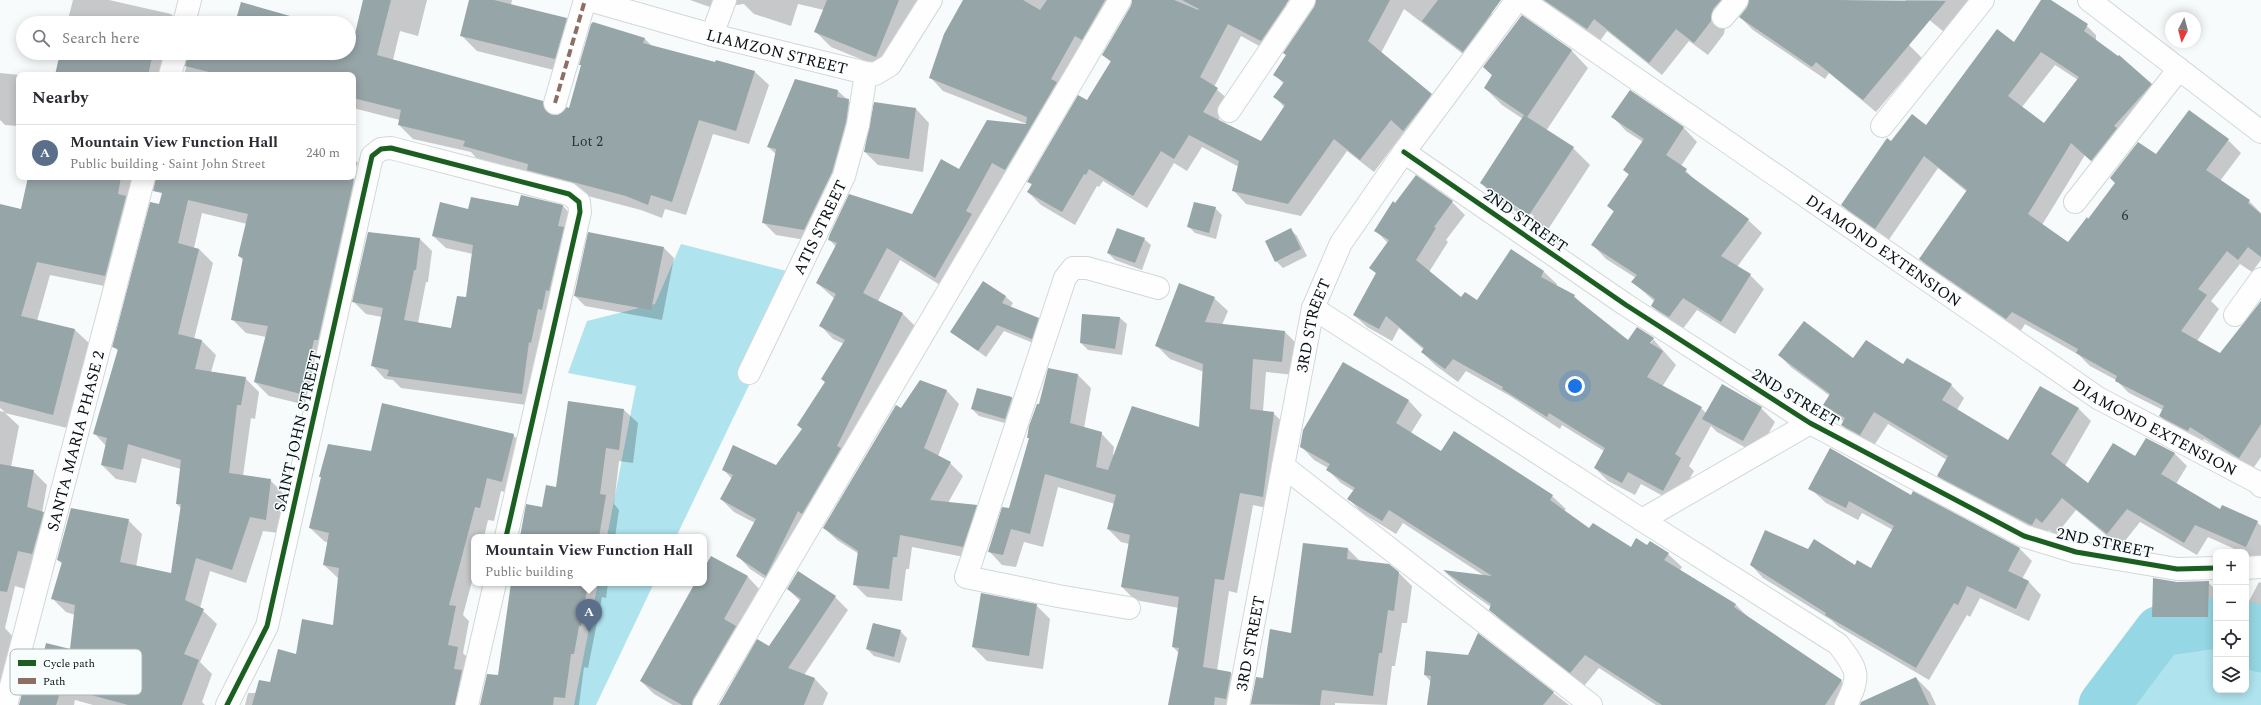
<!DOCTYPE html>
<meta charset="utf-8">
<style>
body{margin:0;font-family:Spectral,serif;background:#f7f7f7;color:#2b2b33}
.controls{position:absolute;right:12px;bottom:12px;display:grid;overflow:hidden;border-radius:8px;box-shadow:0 2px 10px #0003}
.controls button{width:36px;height:36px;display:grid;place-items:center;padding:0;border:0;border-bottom:1px solid #e1e1e2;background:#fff;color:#2b2b33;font:20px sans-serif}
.compass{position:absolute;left:2165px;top:12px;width:36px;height:36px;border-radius:50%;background:#fff;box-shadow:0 2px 10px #0003;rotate:186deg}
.you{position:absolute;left:1575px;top:386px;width:14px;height:14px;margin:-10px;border:3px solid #fff;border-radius:50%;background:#1a73e8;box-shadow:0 0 0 6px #1a73e833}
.badge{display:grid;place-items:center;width:26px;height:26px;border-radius:50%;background:#5b6263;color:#fff;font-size:13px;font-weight:700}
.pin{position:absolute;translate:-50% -33px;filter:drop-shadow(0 1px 2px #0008)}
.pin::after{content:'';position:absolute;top:21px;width:14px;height:12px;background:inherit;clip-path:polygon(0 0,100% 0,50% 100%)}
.popup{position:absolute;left:471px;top:534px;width:236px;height:52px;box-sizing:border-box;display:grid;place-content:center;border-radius:8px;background:#fff;filter:drop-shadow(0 1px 3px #0005);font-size:13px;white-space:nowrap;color:#7c7c81}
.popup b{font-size:15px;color:#2b2b33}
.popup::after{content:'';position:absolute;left:50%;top:100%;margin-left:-8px;border:8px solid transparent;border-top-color:#fff}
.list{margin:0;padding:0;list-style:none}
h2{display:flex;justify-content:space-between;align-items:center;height:52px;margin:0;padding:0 16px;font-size:17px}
h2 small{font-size:13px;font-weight:400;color:#7c7c81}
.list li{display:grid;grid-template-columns:26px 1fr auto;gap:12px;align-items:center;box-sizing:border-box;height:56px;padding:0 16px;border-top:1px solid #e1e1e2}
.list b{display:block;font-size:15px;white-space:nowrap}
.list p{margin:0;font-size:13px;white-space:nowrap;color:#7c7c81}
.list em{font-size:13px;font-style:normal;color:#7c7c81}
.icon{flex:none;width:22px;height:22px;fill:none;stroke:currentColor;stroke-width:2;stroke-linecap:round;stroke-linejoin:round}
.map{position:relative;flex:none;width:2261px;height:705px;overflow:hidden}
.search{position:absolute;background:#fff;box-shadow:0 2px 10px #0003;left:16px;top:16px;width:340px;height:44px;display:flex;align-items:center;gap:10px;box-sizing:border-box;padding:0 14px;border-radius:22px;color:#7c7c81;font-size:15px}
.panel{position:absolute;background:#fff;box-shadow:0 2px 10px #0003;left:16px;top:72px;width:340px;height:108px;border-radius:8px}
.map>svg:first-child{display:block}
</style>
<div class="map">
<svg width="2261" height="705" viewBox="0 0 2261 705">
<rect width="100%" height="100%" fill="#f8fbfc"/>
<g fill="#afe3ed">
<path d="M681,244l121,31 -126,262h-69l29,-151 -68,-13 19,-52 68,-17z"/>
<path d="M598,583h56l-58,122h-22z"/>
<path d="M2210,630l6,1v59h30v-46l15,21v40h-133l33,-58z"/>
</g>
<g fill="#0003" fill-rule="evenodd">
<path d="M73,0h36l62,14 9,9h-113z"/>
<path d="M364,0h63l-9,36 -18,-5 -7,29 149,42 15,14 13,-7 74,-71 9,9 102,25 14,13 -20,59 -36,-10 -27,81 -21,-6 -3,9 -21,-8 -99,-26 -64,-24 -7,-8 -58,-13 -14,-14 1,-5 -47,-12v-33h-169l5,-19 -2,-2 -6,4 -6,17h-119l5,-22h288v-16l5,2z"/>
<path d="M470,0h42l-1,5 55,14 16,15 -12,40 -93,-23 -15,-15z"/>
<path d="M690,0h244l-42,72 -61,-25 -16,-16 9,-21 -26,-6 -7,22 -37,-12 -10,-10 -14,2 -3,7z"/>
<path d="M964,0h169l-7,2 -178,288 -48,-30 -22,41 25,13 13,13 -137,261 -29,-19 -12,-13 17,-33 -21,-11 -13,-13 11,-20 -9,-10 54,-3 26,-36 41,-86 -11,-5 -12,-13 14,-27 -18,-16 19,-36 -6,-7 82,-25 48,-45 67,-46 -84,-33 -12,-13z"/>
<path d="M1134,0h148l17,17 -25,37 -33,-18 -27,51 16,14 -12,20 43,21 24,-34 -10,-11 9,-13 -10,-10 48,-74h149l20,13 13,13 -28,38 -72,-55 -23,44 63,54 -28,36 -12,-11 -30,40 -27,-21 -46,65 -55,-12 -12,-13 5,-24 -37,-20 -15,24 -13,-8 -27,45 -44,-27 -4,6 -2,-1 -22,39 -34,-20 -13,-13 4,-7 -3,-3 59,-80 24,-39 -9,-8z"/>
<path d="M1536,0h310l63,45 13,13 -46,54 -47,-39 -4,6 -72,-49 -13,-13 10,-17 -4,1 -20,21 -2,12 -16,21 -19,-14 -27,34 -55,-44 -7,10z"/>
<path d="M1905,0h73l-34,32z"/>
<path d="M2043,0h6l34,22 13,13v6l55,43 13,13 -59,76 -20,-18 -43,70 26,18 21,-23 67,-64 34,-44 38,28 13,13 -21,28 29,20 12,12v47l-9,12 -12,-8 -29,37 8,8 -22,32 24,13 40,-51v154l-9,13 -48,-31 -3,5 -28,-15 -13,-13 3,-6 -34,-17 -13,-13 -26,-14 -11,-11 -54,-31 -5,8 -87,-60 -13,-13 47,-67 -29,-24 -50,73 -33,-23 -13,-13 49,-63 35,-15 88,-84zM2055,65l23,15 -34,44 -22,-17z"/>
<path d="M242,3l62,20h-68z"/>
<path d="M1522,16l50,35 16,17 -42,63 27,17 17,17 -43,66 -49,-31 -17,-17 42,-64 -21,-14 -17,-17 8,-12 -9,-9zM1500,195l34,21 -1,2 -33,-21z"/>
<path d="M0,73l20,2 -1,51 -14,-1 -5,-5z"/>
<path d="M838,91l24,22 -45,129 -41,-7 -13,-13 13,-68 -8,-7z"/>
<path d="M1630,91l54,37 13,14 -16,24 18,18 49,36 14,13 -25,34 13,8 14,14 -29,45 -38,-24 -15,20 -17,-11 -13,-13 3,-4 -22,-20 3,-4 -30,-19 -13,-14 22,-32 -7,-7 21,-31 -5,-5 19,-28 -17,-11 -13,-14z"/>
<path d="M916,109l13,14 -6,49 -45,-7 -13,-13z"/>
<path d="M353,158l5,5 -5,12z"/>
<path d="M29,177h108l-18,112 -69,-14 -13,46 38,9 14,13 -22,85 -62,-15 14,13 -8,41 22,4 14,14 -5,28 15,14 -32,62 -10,-3 -10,42 10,11 -15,66v-294l5,1 -5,-4v-203l21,5z"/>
<path d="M167,177h185l-1,3 16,14 -53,213 -45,-11 -14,-14 11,-45 -20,-4 -14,-14 11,-59 -4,-4 8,-32 -45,-11 -8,35 5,1 14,14 -19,76 8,2 14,14 -5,17 34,6 14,14 -4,27 -4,-1 -8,58 27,4 14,14 -5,39 -16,-2 -17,52 -36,-12 -10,37 17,16 -17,38 12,12 -10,28 3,3h-112l-18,-5 -1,5h-55l11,-37 11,3 30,-21 4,-35 -9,-3 -14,-14 10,-34 -4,-4 70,-40 14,14 -6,33 36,8 9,-67 -4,-4 4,-35 -39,-11 -6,25 -20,-4 -14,-14 4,-19 -11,-12 24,-82 -5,-5 46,-142z"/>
<path d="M1416,177l36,25 13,13 -19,25 2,2 -19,30 32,27 16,3 67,-30 13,12 -1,2 18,10 14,14 41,32 24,-3 23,26 -14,22 39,21 5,5 55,-5 14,14 -18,32 -40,-22 -6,-6 -22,40 5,5 -18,32 -35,-19 -6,11 -27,-14 -13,-13 9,-17 -42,-26 -2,4 -50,-33 -44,-25 -8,11 -23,-17 -13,-13 2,-2 -25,-22 -7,13 -25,-14 -13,-12 23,-41 -6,-6 17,-25 -13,-13zM1651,340h2l-5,7z"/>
<path d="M522,196l41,10 12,13 -41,187 -133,-18 -8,-8 -8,-1 -12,-13 9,-49 -16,-3 -13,-13 66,-63 13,13 -4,31h-2l-8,41 34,6 15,-31 6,-44 -27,-6 -13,-12 36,-26 50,-2z"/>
<path d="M1215,208l7,7 -6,24 -21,-6 -7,-7z"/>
<path d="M1291,230l6,6 10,20 -24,12 -7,-7z"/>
<path d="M1144,239l7,6 -9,25 -27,-10 -7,-7z"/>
<path d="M664,248l10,10 -12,62 -77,-14 -10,-10z"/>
<path d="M983,282l23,15 7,6 -3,5 28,11 7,7 -7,19 -34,-14 -18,26 -34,-25z"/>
<path d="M1214,298l14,13 -6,14 63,7 13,13 -3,30 -29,-3 -3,39 10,2 14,13 -11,84 -23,-5 -16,88 -8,-2 -12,80 14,2 13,14 -2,18h-73l10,-52 -6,-6 6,-39 -44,-8 -13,-13 7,-43 -8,-2 -13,-13 7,-25 -57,-17 -15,60 -19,-5 -8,25 -14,-2 -13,-14 21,-42 20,-69 -2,-3 11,-32 39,-30 13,13 -7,40 17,5 13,14 -1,8 87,-27 4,-56 -34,-13 -14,-14z"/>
<path d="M1120,318l7,6 -5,31 -34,-5 -7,-7z"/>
<path d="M1779,355l124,10 48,20 13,13 -7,12 52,32 69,-34 13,13 -26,45 23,19 48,-27 38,-5 13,13 -11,18 44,27 37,11 4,4v30l-2,4 -51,-23 -11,18 -57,-33 -20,25 -44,-37 -21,26 -6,-6 -4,8 -94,-49 -13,-13 9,-16 -59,-36 -15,23 -18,-9 -13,-13 2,-3 -19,-18 5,-8 -38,-28z"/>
<path d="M1343,363l66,38 13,14 -11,18 31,20 110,43 14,13 -2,2 26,19 41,19 17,-3 20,8 14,13 -2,3 56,35 13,13 92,63 14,13 -7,11h-192l-57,-37 -15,18 -80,-63 -14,-13 1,-3 -33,-23 -13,-12 41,5 -83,-54 -7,11 -34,-21 -13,-14 5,-8 -13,-8 -14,-14 1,-1 -14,-8 -13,-14z"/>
<path d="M920,381l27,10 12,13 -21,52 12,7 13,13 -15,27 28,2 13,13 -14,41 -63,-12 -3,22h-3l-4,32 -35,-4 -13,-13 5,-30 -22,-14 -13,-12z"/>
<path d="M978,389l34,9 7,7 -7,20 -33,-9 -7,-7z"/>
<path d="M569,402l55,8 14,13 -5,40 -14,-2 -5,43 5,6 -4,27h-94l36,-49z"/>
<path d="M513,435l14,14 -11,46 -15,-4 -7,30 -6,-1 -4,17h-10v37l-11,41 6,6 -6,32 8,8 -11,44h-215l3,-12h9l14,-10 26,-28 37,-29 5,-47 -15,-14 4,-22 -4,-2 -14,-13 62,-76z"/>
<path d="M1813,491l98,5 109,53 12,12 -10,18 7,3 12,13 -12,26 -49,-23 -10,19 -3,-2 -38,65 -90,-53 -8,-7 -68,-42 -12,-13 57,-15 47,16 17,4 21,-40 -31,-17 -4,7 -32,-17z"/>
<path d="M1348,549l12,12 38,11 14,14 -5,37h-5l-7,43h-3l-5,39 -52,-2v2h-85l7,-27 7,2z"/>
<path d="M711,557l37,20 13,14 -50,114h-38l-19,-11 -13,-13 55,-98h8v-14z"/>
<path d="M2177,582h31l8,8v40h-49l-14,-14z"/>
<path d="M2259,582l2,1v50l-15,-11v-15z"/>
<path d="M512,583h96l-2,15 -4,-1 -14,71 -4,-1 -5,38h-64z"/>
<path d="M788,589l47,8 13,13 -44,65 11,4 13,14 -5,12h-18l-8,-3 -2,3h-75l49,-58 31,-46z"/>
<path d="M1036,605l14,14 -7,50 -56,-8 -14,-14z"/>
<path d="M900,631l7,7 -7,25 -26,-7 -7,-7z"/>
<path d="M1478,635l91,70h-141l3,-23 -6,-7 44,-19z"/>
<path d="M1916,678l14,14 6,13h-70z"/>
</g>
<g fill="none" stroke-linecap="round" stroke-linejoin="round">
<g stroke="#95d7e4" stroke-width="51">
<path d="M2246,628h5l10,19"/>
<path d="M2104,705l56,-74 56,-8"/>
</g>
</g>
<g fill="#96a5a8" fill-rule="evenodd">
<path d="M363,0h28l-14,55 166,46 3,10 6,4h6l9,-8 2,1 12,-43h-2l12,-41 2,-2 52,16 -2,5 72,19 1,-2 39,11 -19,60 -37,-11 -27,82 -21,-7 -3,10 -22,-9 -99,-26 1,-6 -65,-18 2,-5 -67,-16 3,-15 -48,-12v-23h-132l-36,-9 3,-13h161v-17l5,2z"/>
<path d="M469,0h25l73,18 -12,41 -95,-23z"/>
<path d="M827,0h72l-23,57 -62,-25z"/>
<path d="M963,0h60l17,10 7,-10h58l-23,40 -7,-4 -24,43 6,3 -52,88 -13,-7 -26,48 6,3 -37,64 -48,-30 -24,45 40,20 -66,133 4,2 -39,66 -4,-3 -32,65 -30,-20 20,-37 -36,-20 13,-24 -11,-5 11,-25 43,20 26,-36 -5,-4 28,-43 -4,-3 24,-39 -26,-14 17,-32 -20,-11 21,-40 -9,-3 2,-6 19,-40 63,20 29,-55 18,10 28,-49 39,4 1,-7 -98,-39 15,-44z"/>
<path d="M1132,0h42l24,10 1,-1 -17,-9h107l-28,41 -33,-17 -28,53 18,11 -15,24 58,29 24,-36 -12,-8 11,-15 -11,-7 13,-20 -3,-2 31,-46 2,-7h74l-22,41 64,53 -29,37 -12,-11 -31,40 -26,-21 -46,65 -56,-13 7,-30 -50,-26 -15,24 -13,-8 -28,45 -44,-27 -3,6 -2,-1 -22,38 -35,-20 5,-8 -5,-2 51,-87 9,5 24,-39 -9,-6 29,-49z"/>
<path d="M1438,0h63l-38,52 -41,-31z"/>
<path d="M1544,0h177l-8,9 -2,12 -17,22 -18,-14 -27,34 -55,-44 -7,10z"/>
<path d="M1749,0h88l109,1 -83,99 -47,-38 -4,5 -73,-50 8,-9z"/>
<path d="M2041,0h10l37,24 -4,7 34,25 1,-1 33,29 -38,42 3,2 -26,33 -20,-18 -43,71 40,28 19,-25 1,2 27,-36 -5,-5 28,-36 18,12 33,-44 40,29 -23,31 44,30 -2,3 13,11v43l-13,-10 -10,13 -11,-9 -29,38 9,6 -26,36 39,22 41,-52v123l-22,34 -49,-31 -2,4 -29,-15 5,-10 -49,-25 2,-5 -41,-23 2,-4 -66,-37 -6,7 -87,-60 48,-69 -43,-34 -49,73 -34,-24 46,-67 4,3 21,-27 14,11 71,-96 17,13zM2041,52l38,25 -35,46 -36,-27z"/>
<path d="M241,2l49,14 -1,3 14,4h-68z"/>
<path d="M1522,15l50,35 -45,67 -43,-29 8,-13 -9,-8z"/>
<path d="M60,53h93l-5,22h-93z"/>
<path d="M795,79l43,11 -1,7 12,2 -3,23 -14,50 -28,58 -42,-7 14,-74 -9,-2z"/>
<path d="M1630,90l54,37 -18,28 21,14 -2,3 64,47 -28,37 30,18 -30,48 -38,-24 -14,19 -18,-11 4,-7 -24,-17 6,-7 -46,-30 23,-34 -7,-5 22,-32 -6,-4 21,-31 -33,-22z"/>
<path d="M874,102l42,6 -7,51 -45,-7z"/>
<path d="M1524,115l50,32 -45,68 -49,-32z"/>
<path d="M1416,175l37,26 -19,26 2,1 -20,32 45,37 4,-5 12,8 34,-51 33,22 -3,6 34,18 -1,2 54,43 9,-13 17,11 -4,5 13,8 -16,26 55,30 -27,47 6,4 -18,33 -35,-19 -6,11 -28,-15 11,-20 -56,-35 -2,4 -45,-28 1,-2 -50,-28 -8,10 -24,-17 3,-4 -38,-32 -7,13 -26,-14 23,-42 -7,-5 20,-28 -15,-9 19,-30 2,2z"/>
<path d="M28,177h93l-3,17 8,2 -21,80 -68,-14 -16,54 54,13 -22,86 -53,-14v-197l21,5z"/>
<path d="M156,177h186l12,2 -36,161h-4l-13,54 -47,-12 14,-56 -37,-6 12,-62 -5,-2 10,-42 -60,-14 -10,43 21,6 -21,85 24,6 -7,29 51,8 -5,28h-4l-8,68 42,6 -5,41 -16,-3 -18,53 -36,-12 -11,42 19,9 -20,45 15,6 -17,45h-54l-66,-18 -6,18h-37l10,-38 11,2 6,-26 24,6 5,-44 -24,-6 11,-37 -5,-2 14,-52 58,11 -9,43 51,11 10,-69h-5l5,-44 -53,-16 -5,26 -22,-5 6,-27 -14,-4 25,-85 -6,-2 38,-145 9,2 3,-11 -9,-2z"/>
<path d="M521,195l42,10 -5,21 6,1 -15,64 -3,-1 -4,20 -4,-1 -7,34 -2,-1 -7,52 -135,-18 2,-6 -18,-4 12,-58 -31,-6 16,-70 52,6 -4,32h-2l-10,50 47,8 6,-32 9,1 7,-52 -41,-9 8,-34 28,7 3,-12 47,9z"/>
<path d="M1194,202l22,5 -7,26 -22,-6z"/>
<path d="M1117,228l28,10 -10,25 -28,-10z"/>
<path d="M1291,228l10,21 -26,13 -10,-21z"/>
<path d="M588,232l76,15 -13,63 -77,-14z"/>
<path d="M983,281l23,15 -4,7 37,15 -7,21 -35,-14 -19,26 -28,-19z"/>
<path d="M1179,283l36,14 -10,25 80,9 -3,31 -29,-3 -3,50 24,3 -11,85 -23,-4 -16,87 -9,-1 -12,88 28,5 -5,27 -11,-2 -1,8h-46l11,-57 -7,-1 7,-50 -58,-10 9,-52 -23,-6 9,-34 -71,-21 -15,60 -19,-5 -8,26 -15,-3 14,-45 7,1 20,-70h-2l2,-12 8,-22h2l9,-36 30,6 -8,49 32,9 -6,35 12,3 24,-64 67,21 4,-63 -48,-18z"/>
<path d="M1082,314l38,3 -5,32 -35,-6z"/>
<path d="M1804,321l49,37 13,-18 37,24 4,-6 45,26 -10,16 66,40 32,-54 39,22 -28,46 37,29 25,-40 22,13 11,-18 29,15 -14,21 59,35 2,-4 36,16 -12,26 -51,-22 -11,18 -57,-34 -20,25 -45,-36 -20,25 -6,-5 -4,7 -3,-1 -92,-48 11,-20 -74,-44 -14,23 -19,-10 4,-7 -22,-13 7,-11 -52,-39z"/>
<path d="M1343,362l66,38 -13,23 45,28 13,-20 99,64 -3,5 39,28 4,-5 38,24 5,-9 11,7 3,-4 19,12 -5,7 72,44 -2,3 108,73 -17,25h-163l-77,-50 -15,18 -81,-63 2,-6 -48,-34 49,6 -103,-66 -7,11 -35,-22 8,-11 -29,-18 4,-6 -30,-17 3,-17z"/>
<path d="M920,380l27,10 -23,58 27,14 -21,38 47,5 -14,42 -63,-12 -3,22h-4l-4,32 -36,-4 5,-34 -35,-23 73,-123 5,3z"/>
<path d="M1722,384l40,23 -19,34 -41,-22z"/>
<path d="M977,388l35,9 -7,22 -34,-10z"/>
<path d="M568,401l56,8 -5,41 -13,-2 -6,46 6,1 -7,42h-79l6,-33 16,3 4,-22 10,2z"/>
<path d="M382,403l132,31 -12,48 -15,-4 -7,30 -5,-1 -26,98 7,1 -8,39 10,2 -4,22 8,1 -7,35h-203l7,-25 11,2 8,-33 18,5 6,-35 31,6 6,-57 -16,-3 6,-32 -20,-5 12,-51h-2l9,-33 43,7z"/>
<path d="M1830,448l81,47 2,-4 107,57 -12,23 21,10 -13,28 -49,-23 -9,19 -4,-2 -38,65 -91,-53 1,-2 -76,-48 15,-35 43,19 6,-10 41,26 2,-5 14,8 23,-42 -45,-25 -3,7 -38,-19z"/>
<path d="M0,464l34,6 -7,37 17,5 -12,42 -14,-3 -11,41 -7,-1z"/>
<path d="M1303,543l45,5 -1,11 42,5 10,8 -5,39 -6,-1 -6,43h-3l-6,43 -51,-6 -2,15 -69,-1 5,-27 7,1 7,-49 21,4z"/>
<path d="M711,556l37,20 -24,43 12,7 -43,73 -1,6h-10l-42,-24 55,-98h9v-15z"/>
<path d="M798,571l38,25 -48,72 27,10 -11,27h-85l38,-66 12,7 32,-47 -14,-10z"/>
<path d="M2153,578l24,4 32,-1 -1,36h-56z"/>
<path d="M511,583h77l-7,43h-2l-5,28h-3l-6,44 -11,-1 -1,8h-73l7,-31 11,1z"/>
<path d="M981,593l56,11 -8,52 -57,-9z"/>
<path d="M873,623l28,7 -7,27 -28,-8z"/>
<path d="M1478,633l76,59 -11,13h-116l4,-29 -7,-1 2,-24 42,4z"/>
<path d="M1916,677l13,28h-69l1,-3z"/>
</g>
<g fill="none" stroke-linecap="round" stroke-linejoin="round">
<defs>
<g id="street">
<path id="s1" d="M589,0l123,35 154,38 9,1 15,-9 41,-65"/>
<path id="s2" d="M1522,0l576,398 159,84 4,4"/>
<path d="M1723,17l14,-17"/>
<path d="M184,23l6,-23"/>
<path d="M712,35l13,-35"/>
<path d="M170,75l6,-22"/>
<path d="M555,103l30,-103"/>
<path d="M1229,111l75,-111"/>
<path d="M1882,126l101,-126"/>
<path d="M1404,152l222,153 184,118 214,113 52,16 101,17 39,-1"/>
<path d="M2075,202l104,-133"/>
<path d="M1313,308l329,212 196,124c20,26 23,31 8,61"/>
<path d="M2235,315l26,-36"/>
<path id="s3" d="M749,373l95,-197 14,-51 8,-52"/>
<path d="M1283,466l308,239"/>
<path d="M1642,520l168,-97"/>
<path d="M2246,568l15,-1"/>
<path d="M1129,608l-71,-12 -92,-19 99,-299 8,-10h14l71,20"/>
<path id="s4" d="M6,705l138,-528"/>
<path d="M227,705l40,-79 105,-470 9,-7 10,-1 178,46 10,8 1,10 -74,325"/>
<path d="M467,705l28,-122"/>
<path id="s5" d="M1238,705l75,-397 28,-65 63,-91 113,-152"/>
</g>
<g id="secondary">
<path d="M2089,0l172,132"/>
<path d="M704,705l416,-705"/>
</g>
</defs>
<use href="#street" stroke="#d1d8d9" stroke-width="24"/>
<use href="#secondary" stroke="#d1d8d9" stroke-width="24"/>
<use href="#street" stroke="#fefeff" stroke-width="22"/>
<use href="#secondary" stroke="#fefeff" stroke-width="22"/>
<path stroke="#8d6e63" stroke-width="4" stroke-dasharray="8 4" stroke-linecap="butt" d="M555,103l30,-103"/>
<defs>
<g id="cycleway">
<path d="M1404,152l222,153 184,118 214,113 52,16 101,17 39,-1"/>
<path d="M227,705l40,-79 105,-470 9,-7 10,-1 178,46 10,8 1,10 -74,325"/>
</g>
</defs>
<use href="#cycleway" stroke="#f7fcfd" stroke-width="8"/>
<use href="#cycleway" stroke="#1b5e20" stroke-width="5"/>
</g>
<g text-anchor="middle" stroke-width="3" stroke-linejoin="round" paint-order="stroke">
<g font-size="14" fill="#2a3437">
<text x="587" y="146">Lot 2</text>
<text x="2125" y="220">6</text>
</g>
<g font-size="16" fill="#060f11" stroke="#f7fcfd">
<text dy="6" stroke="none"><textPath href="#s1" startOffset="195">LIAMZON STREET</textPath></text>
<text transform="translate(1526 220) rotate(35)" y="6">2ND STREET</text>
<text dy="6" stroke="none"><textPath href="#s3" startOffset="162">ATIS STREET</textPath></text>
<text dy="6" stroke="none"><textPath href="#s2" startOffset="440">DIAMOND EXTENSION</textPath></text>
<text dy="6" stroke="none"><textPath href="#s5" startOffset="387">3RD STREET</textPath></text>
<text transform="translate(1796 397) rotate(31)" y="6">2ND STREET</text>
<text dy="6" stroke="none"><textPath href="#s2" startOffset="764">DIAMOND EXTENSION</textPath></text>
<text transform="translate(297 431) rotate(-77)" y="6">SAINT JOHN STREET</text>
<text dy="6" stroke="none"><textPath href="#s4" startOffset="273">SANTA MARIA PHASE 2</textPath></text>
<text transform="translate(2105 542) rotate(12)" y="6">2ND STREET</text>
<text dy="6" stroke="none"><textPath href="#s5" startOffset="63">3RD STREET</textPath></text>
</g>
</g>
<rect x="10" y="649" width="132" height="46" rx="6" fill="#f7fcfd" stroke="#afb5b6" stroke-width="1"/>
<rect x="18" y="660" width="18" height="6" fill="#1b5e20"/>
<rect x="18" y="678" width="18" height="6" fill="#8d6e63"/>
<g font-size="11" fill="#060f11">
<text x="43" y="667">Cycle path</text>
<text x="43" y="685">Path</text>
</g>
</svg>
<div class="controls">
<button>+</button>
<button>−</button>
<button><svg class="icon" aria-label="locate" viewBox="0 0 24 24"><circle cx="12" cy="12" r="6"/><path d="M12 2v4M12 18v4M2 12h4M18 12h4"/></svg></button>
<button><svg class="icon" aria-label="layers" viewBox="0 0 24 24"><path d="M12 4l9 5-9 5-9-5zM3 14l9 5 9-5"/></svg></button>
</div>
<svg class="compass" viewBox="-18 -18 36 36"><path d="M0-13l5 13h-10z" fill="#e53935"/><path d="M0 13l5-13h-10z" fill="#7c7c81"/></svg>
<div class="you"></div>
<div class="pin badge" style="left:589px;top:632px;background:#5c6f8a">A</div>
<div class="popup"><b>Mountain View Function Hall</b>Public building</div>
<div class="search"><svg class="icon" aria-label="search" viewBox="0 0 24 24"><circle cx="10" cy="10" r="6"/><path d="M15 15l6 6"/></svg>Search here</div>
<section class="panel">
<h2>Nearby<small></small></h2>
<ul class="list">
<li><span class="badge" style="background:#5c6f8a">A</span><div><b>Mountain View Function Hall</b><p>Public building · Saint John Street</p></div><em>240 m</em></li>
</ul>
</section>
</div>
